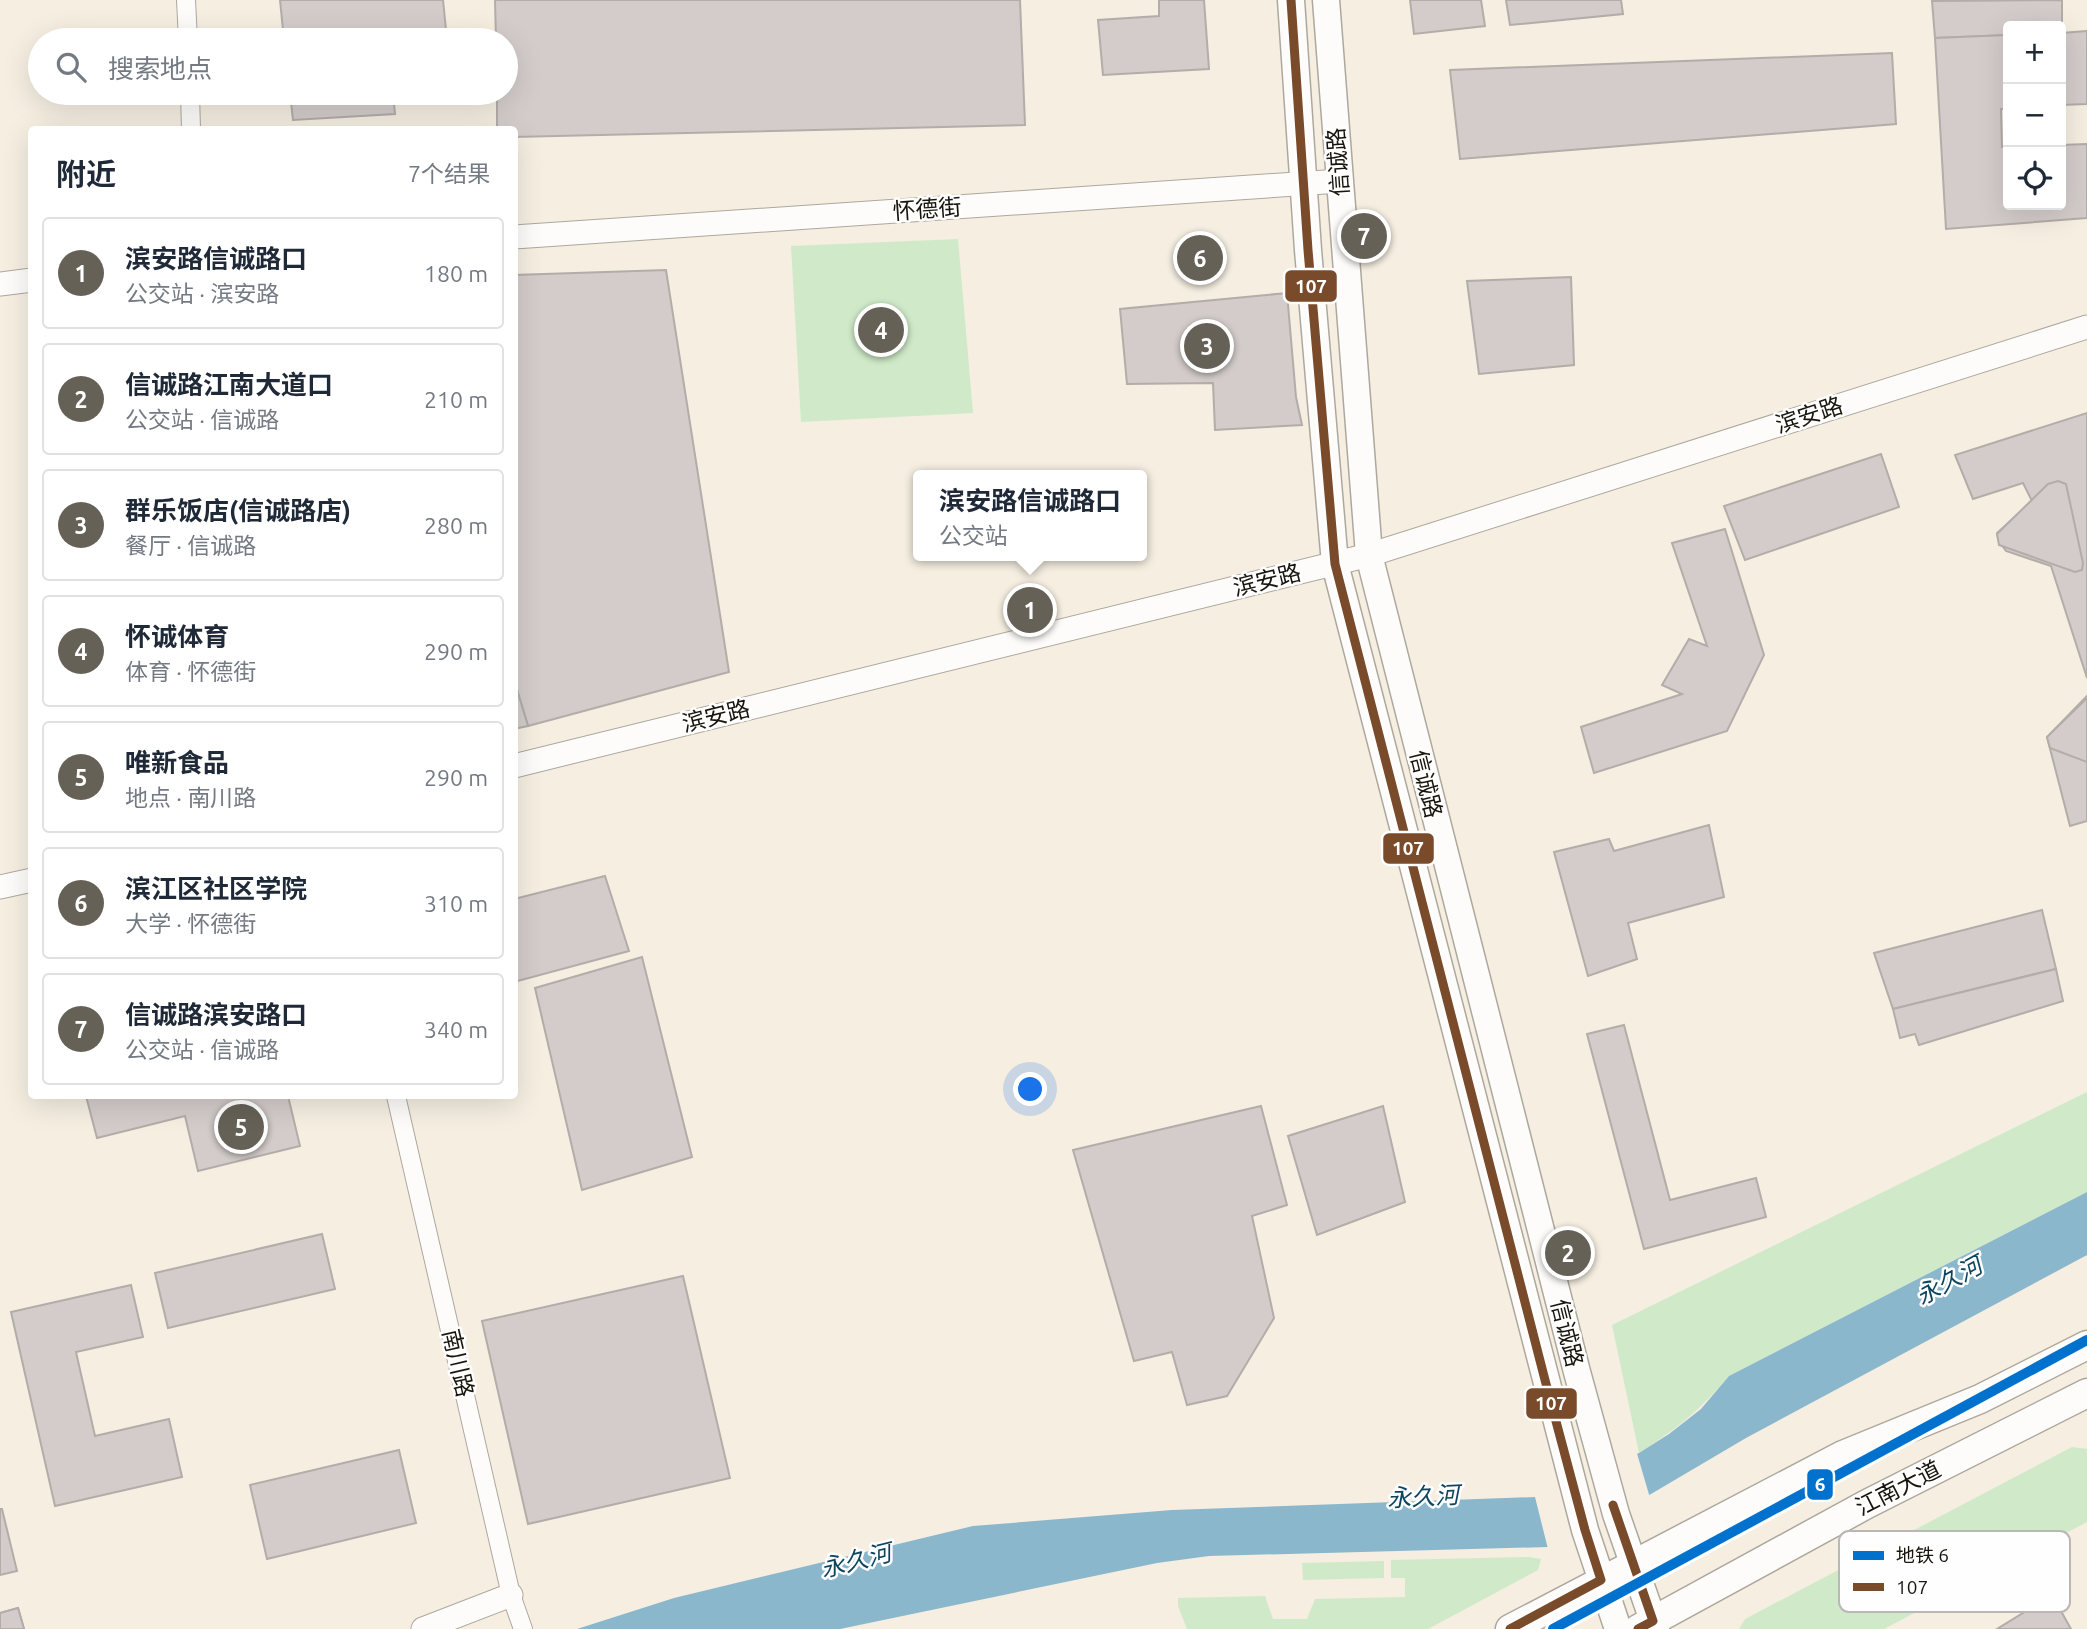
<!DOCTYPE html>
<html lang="zh">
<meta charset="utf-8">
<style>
body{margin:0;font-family:Ubuntu,"Noto Sans SC",sans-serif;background:#f2f2f3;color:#1f2937}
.controls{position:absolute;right:21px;top:21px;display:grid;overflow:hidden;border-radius:7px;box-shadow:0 7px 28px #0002}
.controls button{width:63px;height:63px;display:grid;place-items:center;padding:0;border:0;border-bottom:2px solid #e0e1e3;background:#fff;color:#1f2937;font:35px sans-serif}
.you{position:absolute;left:1031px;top:1090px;width:24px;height:24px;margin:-18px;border:5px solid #fff;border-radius:50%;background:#1a73e8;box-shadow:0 0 0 10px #1a73e833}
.badge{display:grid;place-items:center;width:46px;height:46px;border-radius:50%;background:#666157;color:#fff;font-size:23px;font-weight:700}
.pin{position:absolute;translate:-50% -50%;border:4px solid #fff;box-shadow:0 2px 7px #0006}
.popup{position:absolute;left:913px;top:470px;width:234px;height:91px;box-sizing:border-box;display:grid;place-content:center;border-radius:7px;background:#fff;filter:drop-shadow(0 2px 5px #0005);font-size:23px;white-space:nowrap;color:#747a83}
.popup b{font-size:26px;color:#1f2937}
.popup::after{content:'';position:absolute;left:50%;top:100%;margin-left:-14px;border:14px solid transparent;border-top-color:#fff}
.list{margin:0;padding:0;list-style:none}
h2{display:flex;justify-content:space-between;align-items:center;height:91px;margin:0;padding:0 28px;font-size:30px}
h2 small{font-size:23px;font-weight:400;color:#747a83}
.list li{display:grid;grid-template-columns:46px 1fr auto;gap:21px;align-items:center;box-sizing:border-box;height:112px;margin:0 14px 14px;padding:0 14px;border:2px solid #e0e1e3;border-radius:7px}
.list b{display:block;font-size:26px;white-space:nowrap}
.list p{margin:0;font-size:23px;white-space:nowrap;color:#747a83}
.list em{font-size:23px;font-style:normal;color:#747a83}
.icon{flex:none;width:38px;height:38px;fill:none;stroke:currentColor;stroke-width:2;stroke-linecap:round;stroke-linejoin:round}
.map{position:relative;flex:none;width:2087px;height:1629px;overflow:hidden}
.search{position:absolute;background:#fff;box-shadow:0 7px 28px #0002;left:28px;top:28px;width:490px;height:77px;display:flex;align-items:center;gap:18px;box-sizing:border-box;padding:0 24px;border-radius:38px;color:#747a83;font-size:26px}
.panel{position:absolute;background:#fff;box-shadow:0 7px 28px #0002;left:28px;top:126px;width:490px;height:973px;border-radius:7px}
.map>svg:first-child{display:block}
</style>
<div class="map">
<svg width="2087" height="1629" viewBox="0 0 2087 1629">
<rect width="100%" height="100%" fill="#f5eee1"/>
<g fill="#d0eac9">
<path d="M958,239l15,174 -172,9 -10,-176z"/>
<path d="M2087,1092v100l-358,184c-30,35 -51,52 -90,77l-27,-128z"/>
<path d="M2072,1447l15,2v73l-203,107h-145l6,-10z"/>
<path d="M1529,1557l12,2 -3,11 -110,59h-241l-9,-23v-8l87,-2 8,23h34l8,-20 90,-2v-19h-14v-18z"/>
<path d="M1384,1561v17l-81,2 -1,-17z"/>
</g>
<path fill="#8bb7cc" d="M2087,1192v63l-341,183 -95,56 -103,53 -339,9 -52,7 -317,66h-263l97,-31 299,-72 199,-16 363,-13 104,-44 30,-19 32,-25 28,-33z"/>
<path fill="#f5eee1" d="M1636,1450l14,48 -102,51 -14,-56z"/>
<g fill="#d3ccca" stroke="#b2ada9" stroke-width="2">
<path d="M280,0h163l4,40h-163z"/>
<path d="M495,0h525l5,125 -511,12v-7h-17v-37h9v-53h-10z"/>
<path d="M1159,0h45l5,69 -106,6 -5,-55 61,-4z"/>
<path d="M1410,0h71l4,26 -71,8z"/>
<path d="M1506,0h115l2,14 -113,11z"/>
<path d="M2062,0v33l-1,-7h-53v9l-73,3 -3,-37z"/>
<path d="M2087,31v73l-26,1v-72z"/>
<path d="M2008,35v74h-7l1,38h6v58h53v-60l26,-1v74l-141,11 -11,-191z"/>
<path d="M1892,53l4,71 -436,35 -10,-89z"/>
<path d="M290,93h103l2,21 -102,6z"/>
<path d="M666,270l63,402 -201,54 -14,-46v-405z"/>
<path d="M1571,277l3,88 -95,9 -12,-93z"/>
<path d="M1287,293l9,104 6,28 -87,5 -2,-47 -86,1 -7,-75z"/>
<path d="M2087,413v265l-36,-112 -45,-15 -7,-10 -2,-8 35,-32 -9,-18 -50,16 -18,-44z"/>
<path d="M1881,454l18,53 -154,53 -21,-54z"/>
<path d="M2058,481l8,3 17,79 -1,7 -7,2 -76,-27 -2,-11 51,-50z"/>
<path d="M1725,529l39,126 -37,76 -133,42 -13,-46 101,-33 -20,-9 27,-46 18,7 -35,-103z"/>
<path d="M514,680l14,46 -14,3z"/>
<path d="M2087,696v125l-17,5 -23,-89z"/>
<path d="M2087,698v64l-37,-14 -3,-11z"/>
<path d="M1709,825l15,72 -96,26 9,36 -49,17 -34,-124 55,-13 5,12z"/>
<path d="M605,876l24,75 -115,31v-83z"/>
<path d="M2042,910l14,59 -163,40 -19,-56z"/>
<path d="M642,957l50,200 -110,33 -47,-202z"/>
<path d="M2056,969l7,32 -144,44 -4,-11 -15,4 -7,-29z"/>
<path d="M1624,1025l46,175 86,-22 10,39 -122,32 -57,-215z"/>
<path d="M86,1096h202l12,50 -102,25 -13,-55 -88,22z"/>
<path d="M1261,1106l26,99 -35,11 22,102 -47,78 -40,9 -15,-53 -38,9 -61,-211z"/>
<path d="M1383,1106l22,96 -88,33 -29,-99z"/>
<path d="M322,1234l13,55 -167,39 -13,-55z"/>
<path d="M683,1276l47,202 -202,46 -46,-203z"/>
<path d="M131,1285l12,52 -67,15 19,84 74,-17 13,58 -127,29 -44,-194z"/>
<path d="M399,1450l17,73 -149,36 -17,-74z"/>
<path d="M0,1509h2l15,62 -17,4z"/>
<path d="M2052,1595l19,34h-74z"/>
<path d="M18,1608l6,21h-24v-16z"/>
<path d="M18,1608l6,21h-24v-16z"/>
</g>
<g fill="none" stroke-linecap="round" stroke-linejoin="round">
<defs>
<g id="minor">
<path d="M186,0l2,40"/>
<path d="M190,93l1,37"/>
<path d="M396,1096l115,499 12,34"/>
</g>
<g id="tertiary">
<path d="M514,237l826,-56"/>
<path d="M0,284l32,-4"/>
<path d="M514,766l855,-211 718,-228"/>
<path d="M0,887l32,-7"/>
<path d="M423,1629l88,-34"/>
</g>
<g id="secondary">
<path d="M1291,0l17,250 27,314 250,966 33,99"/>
<path d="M1326,0l43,555 208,817 39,142 40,115"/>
</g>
<g id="primary">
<path d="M1510,1629l333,-174 137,-56 107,-54"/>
<path d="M1638,1629l229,-125 220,-111"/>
</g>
</defs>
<use href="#minor" stroke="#ada89e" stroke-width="20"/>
<use href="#tertiary" stroke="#ada89e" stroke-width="25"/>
<use href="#secondary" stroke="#ada89e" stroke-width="29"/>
<use href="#primary" stroke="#ada89e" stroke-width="31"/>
<use href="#minor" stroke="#fefcfa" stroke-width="18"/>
<use href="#tertiary" stroke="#fefcfa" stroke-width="23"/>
<use href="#secondary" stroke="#fefcfa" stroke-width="26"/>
<use href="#primary" stroke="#fefcfa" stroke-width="28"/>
<defs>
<g id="bus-1">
<path d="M1291,0l17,250 27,314 210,816 40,150 16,50 -91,49"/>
<path d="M1613,1505l40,116 -15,8"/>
</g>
</defs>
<use href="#bus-1" stroke="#fefefe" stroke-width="14"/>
<use href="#bus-1" stroke="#7a4b2a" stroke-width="9"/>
<defs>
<path id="metro-1" d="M1553,1629l534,-289"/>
</defs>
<use href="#metro-1" stroke="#fefefe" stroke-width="16"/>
<use href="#metro-1" stroke="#0072ce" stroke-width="10"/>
</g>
<g text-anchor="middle" stroke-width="5" stroke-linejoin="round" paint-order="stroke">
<g font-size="23" fill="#19150d" stroke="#fefefe">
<text transform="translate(1338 162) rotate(-94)" y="8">信诚路</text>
<text transform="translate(927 209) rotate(-4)" y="8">怀德街</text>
<text transform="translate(1809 415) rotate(-18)" y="8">滨安路</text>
<text transform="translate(1267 580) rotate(-14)" y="8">滨安路</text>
<text transform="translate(716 716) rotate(-14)" y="8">滨安路</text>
<text transform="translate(1426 784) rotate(76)" y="8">信诚路</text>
<text transform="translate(1567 1333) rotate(76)" y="8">信诚路</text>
<text transform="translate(458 1363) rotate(77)" y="8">南川路</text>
<text transform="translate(1898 1488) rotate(-27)" y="8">江南大道</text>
</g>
<g font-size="24" font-style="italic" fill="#0d455e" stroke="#fefefe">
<text transform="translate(1949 1281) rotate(-29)" y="8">永久河</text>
<text transform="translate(1423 1497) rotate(-3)" y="8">永久河</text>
<text transform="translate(856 1561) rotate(-14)" y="8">永久河</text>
</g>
</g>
<rect x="1839" y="1531" width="231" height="81" rx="10" fill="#fefefe" stroke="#b9b8b6" stroke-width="2"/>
<rect x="1853" y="1551" width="31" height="9" fill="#0072ce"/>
<rect x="1853" y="1583" width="31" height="8" fill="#7a4b2a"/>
<g font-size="19" fill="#19150d">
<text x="1896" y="1562">地铁 6</text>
<text x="1896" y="1594">107</text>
</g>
<g stroke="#fefefe" stroke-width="2.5">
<rect x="1284" y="269" width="54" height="34" rx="7" fill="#7a4b2a"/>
<rect x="1382" y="832" width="53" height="33" rx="7" fill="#7a4b2a"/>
<rect x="1525" y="1387" width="53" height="33" rx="7" fill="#7a4b2a"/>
<rect x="1806" y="1468" width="28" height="33" rx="7" fill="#0072ce"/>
</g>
<g font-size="19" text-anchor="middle" font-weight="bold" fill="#fff">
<text x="1311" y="293">107</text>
<text x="1408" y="855">107</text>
<text x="1551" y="1410">107</text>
<text x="1820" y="1491">6</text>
</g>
</svg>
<div class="controls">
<button>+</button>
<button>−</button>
<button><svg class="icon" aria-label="locate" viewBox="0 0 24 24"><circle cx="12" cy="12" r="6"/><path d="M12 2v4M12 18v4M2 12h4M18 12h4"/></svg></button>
</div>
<div class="you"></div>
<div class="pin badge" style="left:1030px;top:610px">1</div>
<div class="popup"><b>滨安路信诚路口</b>公交站</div>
<div class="pin badge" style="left:1568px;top:1253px">2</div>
<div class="pin badge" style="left:1207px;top:346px">3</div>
<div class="pin badge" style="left:881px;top:330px">4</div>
<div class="pin badge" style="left:241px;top:1127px">5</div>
<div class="pin badge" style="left:1200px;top:258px">6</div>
<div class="pin badge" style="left:1364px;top:236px">7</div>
<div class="search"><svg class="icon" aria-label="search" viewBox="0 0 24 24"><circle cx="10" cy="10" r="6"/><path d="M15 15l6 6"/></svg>搜索地点</div>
<section class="panel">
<h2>附近<small>7个结果</small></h2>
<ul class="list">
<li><span class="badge">1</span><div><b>滨安路信诚路口</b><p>公交站 · 滨安路</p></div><em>180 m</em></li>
<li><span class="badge">2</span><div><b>信诚路江南大道口</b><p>公交站 · 信诚路</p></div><em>210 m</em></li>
<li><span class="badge">3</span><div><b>群乐饭店(信诚路店)</b><p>餐厅 · 信诚路</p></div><em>280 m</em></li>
<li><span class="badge">4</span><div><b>怀诚体育</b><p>体育 · 怀德街</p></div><em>290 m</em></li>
<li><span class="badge">5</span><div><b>唯新食品</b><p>地点 · 南川路</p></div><em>290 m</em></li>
<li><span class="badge">6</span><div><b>滨江区社区学院</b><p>大学 · 怀德街</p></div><em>310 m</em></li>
<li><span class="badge">7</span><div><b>信诚路滨安路口</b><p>公交站 · 信诚路</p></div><em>340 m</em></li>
</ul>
</section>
</div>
